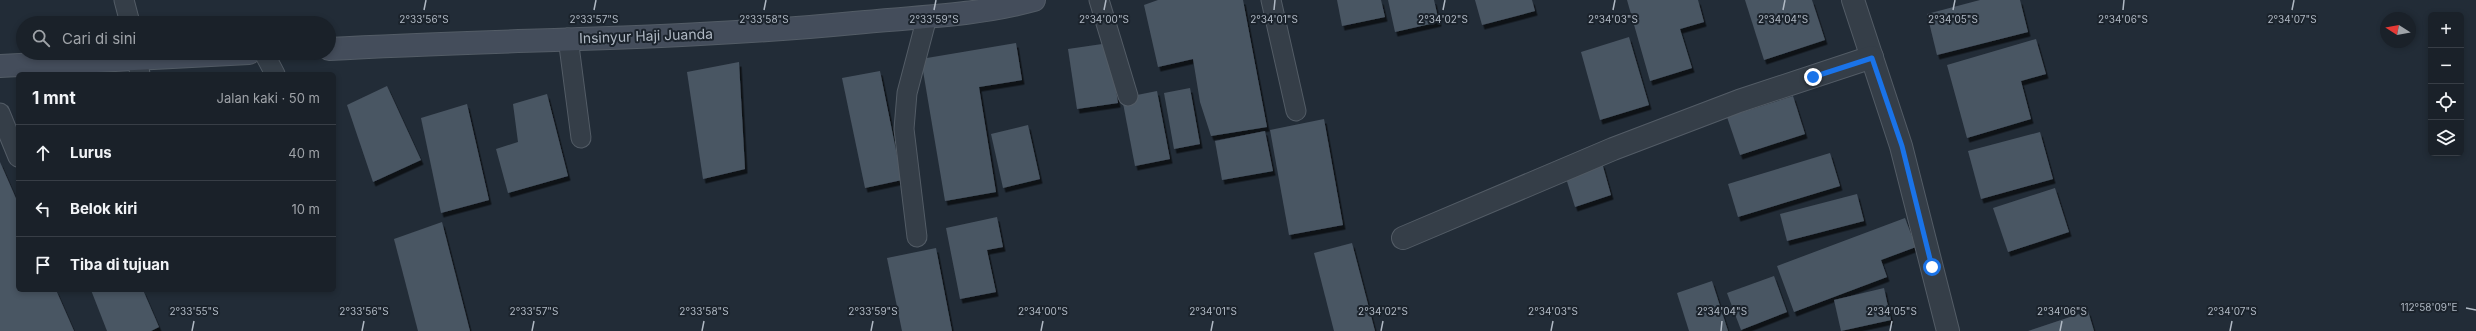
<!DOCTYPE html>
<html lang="id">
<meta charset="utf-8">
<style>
body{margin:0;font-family:Inter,sans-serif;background:#272e35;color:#f1f3f6}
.controls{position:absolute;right:12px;top:12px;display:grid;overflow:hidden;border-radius:6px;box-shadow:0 2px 6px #0003}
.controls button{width:36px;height:36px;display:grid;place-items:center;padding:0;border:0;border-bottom:1px solid #383e46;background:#1a2129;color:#f1f3f6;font:20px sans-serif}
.compass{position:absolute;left:2380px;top:12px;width:36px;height:36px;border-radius:50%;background:#1a2129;box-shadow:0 2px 6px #0003;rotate:281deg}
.stop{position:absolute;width:12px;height:12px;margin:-9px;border:3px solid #1a73e8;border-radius:50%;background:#fff}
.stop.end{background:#1a73e8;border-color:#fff;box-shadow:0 1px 4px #0008}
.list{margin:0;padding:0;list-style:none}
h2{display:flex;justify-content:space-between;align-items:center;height:52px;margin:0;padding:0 16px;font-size:17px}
h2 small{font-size:13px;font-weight:400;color:#9fa3a8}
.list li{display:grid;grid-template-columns:26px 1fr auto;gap:12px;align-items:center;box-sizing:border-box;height:56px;padding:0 16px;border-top:1px solid #383e46}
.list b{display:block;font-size:15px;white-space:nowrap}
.list em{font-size:13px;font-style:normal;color:#9fa3a8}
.icon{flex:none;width:22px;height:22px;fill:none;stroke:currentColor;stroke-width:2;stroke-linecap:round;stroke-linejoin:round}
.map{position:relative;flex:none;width:2476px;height:331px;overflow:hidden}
.search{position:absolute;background:#1a2129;box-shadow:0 2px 6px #0003;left:16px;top:16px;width:320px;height:44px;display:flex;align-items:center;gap:10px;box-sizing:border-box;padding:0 14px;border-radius:22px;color:#9fa3a8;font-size:15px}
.panel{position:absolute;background:#1a2129;box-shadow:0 2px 6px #0003;left:16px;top:72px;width:320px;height:220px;border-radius:6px}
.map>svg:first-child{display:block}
</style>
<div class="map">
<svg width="2476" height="331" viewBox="0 0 2476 331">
<defs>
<filter id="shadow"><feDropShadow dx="2.5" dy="4.5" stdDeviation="0" flood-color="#0009"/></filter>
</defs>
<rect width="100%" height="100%" fill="#222c37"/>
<g fill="#4a5663" filter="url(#shadow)">
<path d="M1158,0h85l24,127 -56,9 -11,-34 -7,-43 -35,8 -14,-62z"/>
<path d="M1337,0h44l4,17 -43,9z"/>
<path d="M1388,0h46l5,22 -44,10z"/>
<path d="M1475,0h57l3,11 -53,14z"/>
<path d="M1627,0h71l6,22 -24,7 12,39 -42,13z"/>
<path d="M1745,0h67l13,40 -61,20z"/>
<path d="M1980,0h40l8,32 -91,23 -10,-41z"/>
<path d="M1629,37l20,68 -49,15 -19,-68z"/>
<path d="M2036,39l10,35 -25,7 10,38 -64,19 -20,-73z"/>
<path d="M1016,43l6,37 -43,7 17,105 -51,9 -24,-142z"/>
<path d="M1109,43l9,60 -41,6 -9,-60z"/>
<path d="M739,62l6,107 -42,10 -16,-107z"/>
<path d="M880,71l22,109 -37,8 -23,-110z"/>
<path d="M387,86l34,74 -48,22 -26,-77z"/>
<path d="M1190,88l10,56 -26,5 -10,-56z"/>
<path d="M1157,91l13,68 -35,7 -13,-68z"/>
<path d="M547,94l21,82 -60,17 -12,-44 22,-7 -5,-38z"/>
<path d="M1793,96l12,38 -65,21 -13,-38z"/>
<path d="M467,104l22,96 -48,13 -20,-95z"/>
<path d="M1324,119l19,106 -54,10 -19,-105z"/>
<path d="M1028,125l12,54 -37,9 -12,-54z"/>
<path d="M1265,131l8,40 -51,9 -7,-39z"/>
<path d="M2040,132l13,47 -72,20 -13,-48z"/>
<path d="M1830,153l10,33 -102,31 -10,-33z"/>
<path d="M0,162l18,41v87h38l18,41h-74z"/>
<path d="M1602,163l9,32 -36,12 -10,-32z"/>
<path d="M2055,188l14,44 -61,20 -15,-44z"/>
<path d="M1857,194l7,27 -77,20 -7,-27z"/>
<path d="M997,217l6,30 -16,3 9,42 -36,7 -14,-71z"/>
<path d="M1905,218l11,29 -35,13 6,17 -93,35 -17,-46z"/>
<path d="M442,222l28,109h-52l-24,-92z"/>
<path d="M1352,243l23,88h-41l-20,-78z"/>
<path d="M936,248l16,83h-50l-15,-73z"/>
<path d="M1774,276l13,36 -46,18 -14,-37z"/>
<path d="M1712,281l16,50h-39l-12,-38z"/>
<path d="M1884,288l7,32 -50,11 -7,-31z"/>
<path d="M91,290h52l16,37 -8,4h-44z"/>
<path d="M2088,311l6,20h-66z"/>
</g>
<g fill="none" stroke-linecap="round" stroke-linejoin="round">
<defs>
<g id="lane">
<path d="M124,0l6,23"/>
<path d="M1099,0l29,96"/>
<path d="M1271,0l25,111"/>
<path d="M568,38l13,100"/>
<path d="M136,53l4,21"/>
<path d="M264,53l11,21"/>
<path d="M0,113l18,44"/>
<path d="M917,237l-13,-108 3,-36 20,-76"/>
</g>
<g id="street">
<path d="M1853,0l48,146 47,185"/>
<path d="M1403,238l210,-89 126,-48 133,-44"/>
</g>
<g id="secondary">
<path d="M329,49c175,-10 351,-9 525,-26 61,-6 121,-7 180,-23"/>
<path d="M0,66l249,-13"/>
</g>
</defs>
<use href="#lane" stroke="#535c66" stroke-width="21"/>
<use href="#street" stroke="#535c66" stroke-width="24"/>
<use href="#secondary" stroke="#535c66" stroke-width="24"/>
<use href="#lane" stroke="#353e48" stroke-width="19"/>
<use href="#street" stroke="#353e48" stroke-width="22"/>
<use href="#secondary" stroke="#444d5b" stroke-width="22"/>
</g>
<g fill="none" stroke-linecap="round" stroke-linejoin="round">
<path stroke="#1a73e8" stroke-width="5" d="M1813,77l59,-19 30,88 30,121"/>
</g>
<path fill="none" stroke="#b0b9c4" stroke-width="1.5" d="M424,10l2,-10M594,10l2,-10M764,10l2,-10M934,10l2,-10M1104,10l2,-10M1274,10l1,-10M1443,10l2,-10M1613,10l2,-10M1783,10l2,-10M1953,10l2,-10M2123,10l1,-10M2292,10l2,-10M2466,308l10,2M192,331l2,-10M362,331l2,-10M532,331l2,-10M702,331l2,-10M871,331l2,-10M1041,331l2,-10M1211,331l2,-10M1381,331l2,-10M1551,331l2,-10M1721,331l1,-10M1890,331l2,-10M2060,331l2,-10M2230,331l2,-10"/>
<g text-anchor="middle" stroke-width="4" stroke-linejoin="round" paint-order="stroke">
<g font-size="14" fill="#b0b9c4" stroke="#1b232c">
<text transform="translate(646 36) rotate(-2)" y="5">Insinyur Haji Juanda</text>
</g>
</g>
<g font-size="10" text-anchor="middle" fill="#b0b9c4" stroke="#1b232c" stroke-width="4" stroke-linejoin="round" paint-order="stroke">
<text x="424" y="23">2°33'56"S</text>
<text x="594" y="23">2°33'57"S</text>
<text x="764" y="23">2°33'58"S</text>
<text x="934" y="23">2°33'59"S</text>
<text x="1104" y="23">2°34'00"S</text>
<text x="1274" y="23">2°34'01"S</text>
<text x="1443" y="23">2°34'02"S</text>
<text x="1613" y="23">2°34'03"S</text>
<text x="1783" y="23">2°34'04"S</text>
<text x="1953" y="23">2°34'05"S</text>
<text x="2123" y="23">2°34'06"S</text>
<text x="2292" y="23">2°34'07"S</text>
<text x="2429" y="311">112°58'09"E</text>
<text x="194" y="315">2°33'55"S</text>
<text x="364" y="315">2°33'56"S</text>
<text x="534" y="315">2°33'57"S</text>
<text x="704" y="315">2°33'58"S</text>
<text x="873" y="315">2°33'59"S</text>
<text x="1043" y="315">2°34'00"S</text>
<text x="1213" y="315">2°34'01"S</text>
<text x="1383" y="315">2°34'02"S</text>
<text x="1553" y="315">2°34'03"S</text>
<text x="1722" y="315">2°34'04"S</text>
<text x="1892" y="315">2°34'05"S</text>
<text x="2062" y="315">2°34'06"S</text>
<text x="2232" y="315">2°34'07"S</text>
</g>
</svg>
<div class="controls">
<button>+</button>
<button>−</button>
<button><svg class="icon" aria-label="locate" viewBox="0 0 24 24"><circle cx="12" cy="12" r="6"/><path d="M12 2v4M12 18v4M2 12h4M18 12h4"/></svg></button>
<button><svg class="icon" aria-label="layers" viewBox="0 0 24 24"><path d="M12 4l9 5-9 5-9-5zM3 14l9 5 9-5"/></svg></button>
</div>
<svg class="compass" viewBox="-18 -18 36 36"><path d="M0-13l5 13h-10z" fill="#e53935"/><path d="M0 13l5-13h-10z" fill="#9fa3a8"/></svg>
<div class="stop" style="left:1932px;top:267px"></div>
<div class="stop end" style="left:1813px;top:77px"></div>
<div class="search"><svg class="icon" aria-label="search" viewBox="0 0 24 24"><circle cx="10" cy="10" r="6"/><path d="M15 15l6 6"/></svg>Cari di sini</div>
<section class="panel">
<h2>1 mnt<small>Jalan kaki · 50 m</small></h2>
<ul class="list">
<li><svg class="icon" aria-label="ahead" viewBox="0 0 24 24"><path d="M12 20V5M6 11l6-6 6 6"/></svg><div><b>Lurus</b></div><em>40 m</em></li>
<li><svg class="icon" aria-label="left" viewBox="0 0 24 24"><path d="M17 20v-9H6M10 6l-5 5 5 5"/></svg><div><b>Belok kiri</b></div><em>10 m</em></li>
<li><svg class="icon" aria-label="arrive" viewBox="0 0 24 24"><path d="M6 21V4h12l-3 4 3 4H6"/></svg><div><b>Tiba di tujuan</b></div></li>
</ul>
</section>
</div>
